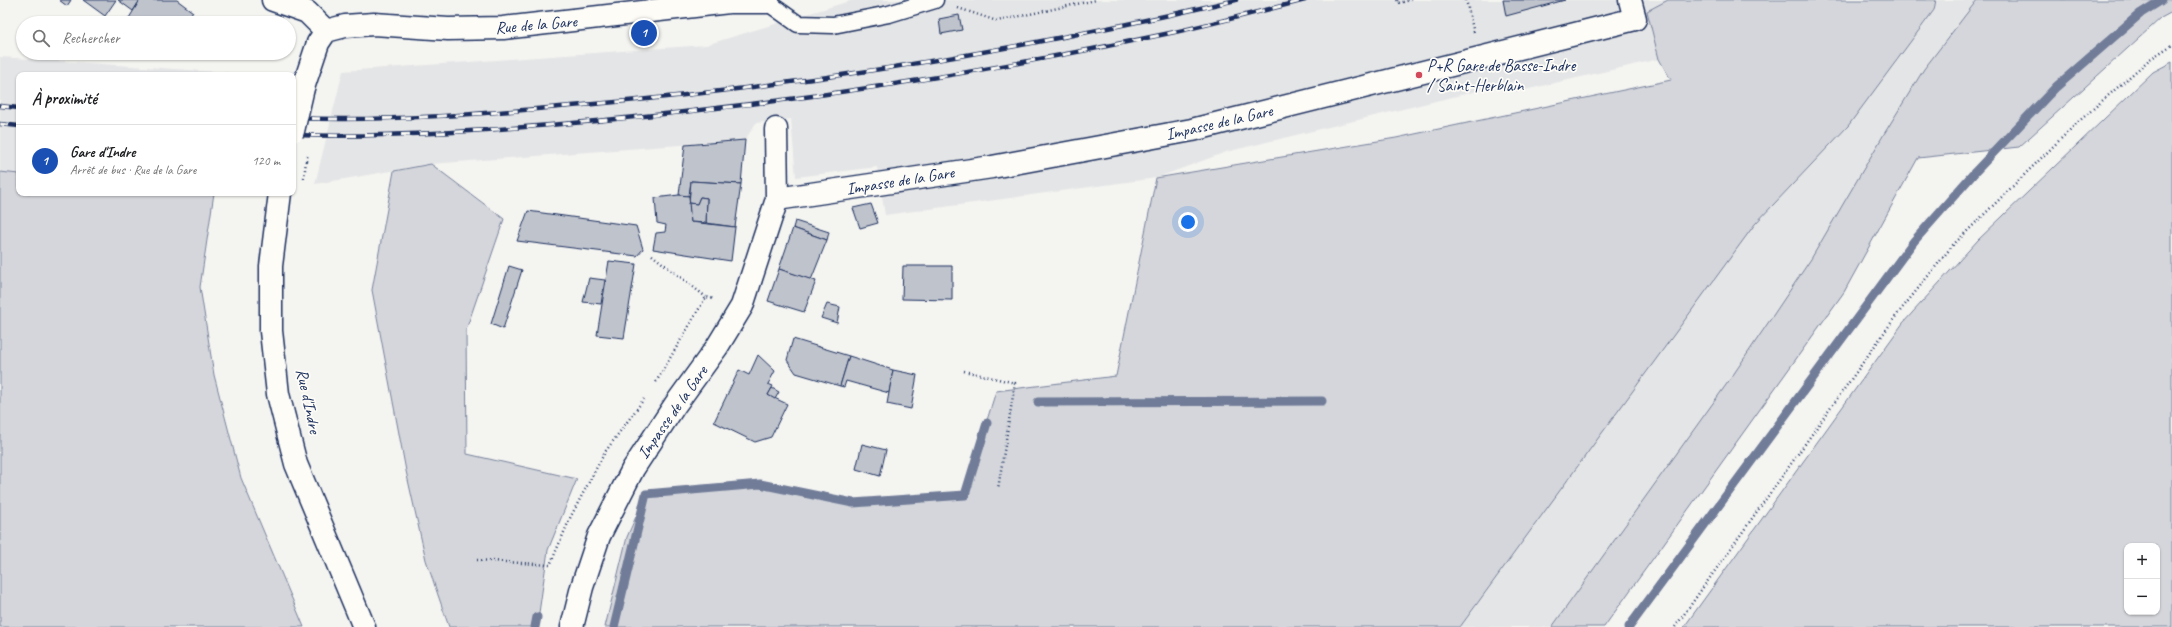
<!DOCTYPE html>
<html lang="fr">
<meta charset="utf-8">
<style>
body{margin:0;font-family:Caveat,sans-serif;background:#f2f2f2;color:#202124}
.controls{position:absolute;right:12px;bottom:12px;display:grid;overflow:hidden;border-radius:8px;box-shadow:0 1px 3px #0004}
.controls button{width:36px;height:36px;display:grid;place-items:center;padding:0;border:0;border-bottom:1px solid #e0e0e0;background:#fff;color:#202124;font:20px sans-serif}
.you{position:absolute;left:1188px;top:222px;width:14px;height:14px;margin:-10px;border:3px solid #fff;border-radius:50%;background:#1a73e8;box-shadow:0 0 0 6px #1a73e833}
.badge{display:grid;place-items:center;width:26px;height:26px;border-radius:50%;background:#111827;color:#fff;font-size:13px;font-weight:700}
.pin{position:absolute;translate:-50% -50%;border:2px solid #fff;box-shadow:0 1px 4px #0006}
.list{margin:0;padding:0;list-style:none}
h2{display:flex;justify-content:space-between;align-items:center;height:52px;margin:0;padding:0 16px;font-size:17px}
h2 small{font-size:13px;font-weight:400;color:#757577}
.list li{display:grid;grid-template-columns:26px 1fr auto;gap:12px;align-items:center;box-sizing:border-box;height:72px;padding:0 16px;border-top:1px solid #e0e0e0}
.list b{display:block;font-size:15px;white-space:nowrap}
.list p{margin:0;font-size:13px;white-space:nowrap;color:#757577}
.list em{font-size:13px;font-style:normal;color:#757577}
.icon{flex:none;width:22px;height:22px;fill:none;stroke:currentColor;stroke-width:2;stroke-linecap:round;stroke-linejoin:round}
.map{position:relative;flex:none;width:2172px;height:627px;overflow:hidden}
.search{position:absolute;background:#fff;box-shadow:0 1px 3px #0004;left:16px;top:16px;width:280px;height:44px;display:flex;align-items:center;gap:10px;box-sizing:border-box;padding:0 14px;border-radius:22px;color:#757577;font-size:15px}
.panel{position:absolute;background:#fff;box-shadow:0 1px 3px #0004;left:16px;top:72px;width:280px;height:124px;border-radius:8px}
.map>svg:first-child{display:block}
</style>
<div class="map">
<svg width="2172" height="627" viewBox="0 0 2172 627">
<rect width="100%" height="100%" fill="#f4f4f1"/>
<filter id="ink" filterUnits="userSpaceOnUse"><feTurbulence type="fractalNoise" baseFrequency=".025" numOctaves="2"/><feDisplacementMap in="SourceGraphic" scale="8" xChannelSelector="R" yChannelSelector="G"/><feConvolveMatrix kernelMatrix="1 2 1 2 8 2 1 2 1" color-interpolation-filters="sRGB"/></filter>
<g filter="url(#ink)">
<g fill="#e4e5e6">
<path d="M853,0h921l-29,4 -86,55 -143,33 -2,-10 -288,70 -70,26 -271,37 -8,-48 -81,10 -5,-58 -35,4 -11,17 -314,24 -116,20 28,-113 363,-26z"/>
<path d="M1936,0h49l-140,292 -241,335h-203l533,-617z"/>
<path d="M0,57l261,18h-242v99l-19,-2z"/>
</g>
<g fill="#d4d6db" stroke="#78829c" fill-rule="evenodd">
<path d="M1668,0h268l-2,10 -86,116 -93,98 -295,403h-855l22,-90 19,-43 114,-10 93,19 111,-8 32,-104 120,-15 40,-198 240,-40 275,-58 -12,-21 -12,-48z"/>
<path d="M1977,0h195v12l-11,6 -142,129 -101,11 -74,134 -240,335h-52l179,-249 80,-119 73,-125 40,-65z"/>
<path d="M2172,62v565h-488l219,-304 75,-83 175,-168zM2127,546h30v66h-30z"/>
<path d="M431,164l73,55 -38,111 1,124 110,25 -29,71 -11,77h-88l-23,-67 -20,-89 -34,-181 22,-119z"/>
<path d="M0,172l19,2v19h195l-14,94 14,88 27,103 63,149h-304z"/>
</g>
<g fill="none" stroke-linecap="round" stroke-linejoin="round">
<g stroke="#717c98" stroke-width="9">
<path d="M1038,402l284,-1"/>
<path d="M535,627l2,-10"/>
<path d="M614,627l32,-133 114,-10 93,19 112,-8 22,-72"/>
<path d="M1629,627l285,-386 61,-69 81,-85 85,-74 21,-13"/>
</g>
</g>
<g fill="#bfc3cc" stroke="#1b2f5e">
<path d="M59,0h12l-4,6z"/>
<path d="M83,0h33l-11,16z"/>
<path d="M118,0h22l-7,11z"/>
<path d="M140,0h37l16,12 -8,11h-59z"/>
<path d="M1503,0h62l-59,16z"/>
<path d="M959,15l3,15 -21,4 -2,-15z"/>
<path d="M745,140l-4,44 -50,-3 -2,15 -10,-1 6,-50z"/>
<path d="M691,181l50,3 -6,43 -29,-4 1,-25 -7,-1 -3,7 -8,-1z"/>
<path d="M679,195l10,1 2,26 44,5 -4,34 -78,-12 3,-16 9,-1 1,-7 -9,-2 -2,-25z"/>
<path d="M700,197l7,1 -1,25 -15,-1 -2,-19 8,1z"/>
<path d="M871,204l7,19 -18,5 -7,-20z"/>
<path d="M528,211l108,15 7,23 -6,7 -120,-15z"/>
<path d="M795,221l34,11 -2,8 -34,-12z"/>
<path d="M793,228l34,12 -16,40 -32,-11z"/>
<path d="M609,261l27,3 -12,74 -27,-3z"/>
<path d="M509,266l13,4 -19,59 -12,-5z"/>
<path d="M903,266h49v34l-50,-1z"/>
<path d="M779,269l37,12 -12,31 -36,-11z"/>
<path d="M589,278l16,2 -4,24 -18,-2z"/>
<path d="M827,304l13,3 -3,16 -16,-5z"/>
<path d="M793,339l56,17 -9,30 -44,-13 -9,-13z"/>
<path d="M758,355l17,16 -7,13 5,2 -5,9 19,9 -16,33 -16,5 -41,-20 25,-52 10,5z"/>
<path d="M849,356l44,14 -4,23 -43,-12 -2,6 -4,-1z"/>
<path d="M893,370l24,5 -6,34 -24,-5z"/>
<path d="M772,388l7,4 -4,7 -7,-4z"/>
<path d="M862,444l24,6 -6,26 -24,-7z"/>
</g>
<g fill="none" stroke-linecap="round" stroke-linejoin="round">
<defs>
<path id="service" d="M767,2l31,22 35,1 56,-11 46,-14"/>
<g id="minor">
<path d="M273,0l34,12 19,19"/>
<path d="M777,199l215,-32 200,-37 443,-111 -5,-19"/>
<path d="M572,627l10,-40 17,-51 34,-67 42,-64 42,-58 25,-41 35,-107 -1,-70"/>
</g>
<g id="tertiary">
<path d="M303,88l15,-45 8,-12 19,-5 29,-2 74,5 55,-1 226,-26h38l1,-2"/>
<path d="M280,193l-9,73v65l7,63 18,70 68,163"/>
</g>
</defs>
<use href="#service" stroke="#1b2f5e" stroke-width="19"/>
<use href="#minor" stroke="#1b2f5e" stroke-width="25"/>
<use href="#tertiary" stroke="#1b2f5e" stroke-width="25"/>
<g stroke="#1b2f5e" stroke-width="2.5" stroke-dasharray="1 3" stroke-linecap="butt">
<path d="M1397,0l1,3 13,-3"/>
<path d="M1466,0l8,33"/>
<path d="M958,8l39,13 99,-21"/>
<path d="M304,178l2,-17"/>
<path d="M652,255l54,42"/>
<path d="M964,371l51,12 -17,106"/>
<path d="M656,382l50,-85 9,2"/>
<path d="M477,560l73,5 21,-49 34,-64 39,-53"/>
<path d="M1675,627l221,-311 57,-71 124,-122 73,-64 22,-14"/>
</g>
<use href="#service" stroke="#fdfcf7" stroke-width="16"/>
<use href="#minor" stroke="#fdfcf7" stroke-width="22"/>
<use href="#tertiary" stroke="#fdfcf7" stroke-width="22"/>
<defs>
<g id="rail">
<path d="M0,106l19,2"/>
<path d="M293,118c100,4 201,-5 301,-14 216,-19 431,-55 642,-104"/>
<path d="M0,124l19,2"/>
<path d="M293,135c101,3 203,-5 303,-14 195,-18 388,-48 579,-89 44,-10 87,-21 130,-32"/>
</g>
</defs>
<use href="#rail" stroke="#1b2f5e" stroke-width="4.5"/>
<use href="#rail" stroke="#fdfcf7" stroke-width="3" stroke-dasharray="9" stroke-linecap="butt"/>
<defs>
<path id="tertiary-bridge" d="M293,131l10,-43"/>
</defs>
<use href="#tertiary-bridge" stroke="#1b2f5e" stroke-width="25" stroke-linecap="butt"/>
<path stroke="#1b2f5e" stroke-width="2.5" stroke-dasharray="1 3" stroke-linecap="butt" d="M306,161l2,-7"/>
<use href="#tertiary-bridge" stroke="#fdfcf7" stroke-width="22"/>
</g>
</g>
<circle fill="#d1495b" stroke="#fdfcf7" stroke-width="1.5" cx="1419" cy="75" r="4"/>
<g text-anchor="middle" stroke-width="3.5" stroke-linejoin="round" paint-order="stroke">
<g font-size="17" fill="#1b2f5e" stroke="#fdfcf7">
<text transform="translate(536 24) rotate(-5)" y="6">Rue de la Gare</text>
<text transform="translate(1219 122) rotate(-13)" y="6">Impasse de la Gare</text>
<text transform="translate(900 180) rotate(-9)" y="6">Impasse de la Gare</text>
<text transform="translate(309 401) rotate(78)" y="6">Rue d'Indre</text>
<text transform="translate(672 412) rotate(-55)" y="6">Impasse de la Gare</text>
</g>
<g font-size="17" fill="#1b2f5e" stroke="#fdfcf7" text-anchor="start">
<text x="1427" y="71">P+R Gare de Basse-Indre<tspan x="1427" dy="20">/ Saint-Herblain</tspan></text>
</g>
</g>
</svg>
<div class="controls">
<button>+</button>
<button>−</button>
</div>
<div class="you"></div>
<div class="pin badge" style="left:644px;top:33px;background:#1a4fb4">1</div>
<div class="search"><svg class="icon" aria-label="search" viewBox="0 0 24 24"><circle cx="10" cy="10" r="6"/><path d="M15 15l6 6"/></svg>Rechercher</div>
<section class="panel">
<h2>À proximité<small></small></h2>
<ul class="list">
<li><span class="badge" style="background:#1a4fb4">1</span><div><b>Gare d'Indre</b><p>Arrêt de bus · Rue de la Gare</p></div><em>120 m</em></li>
</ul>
</section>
</div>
